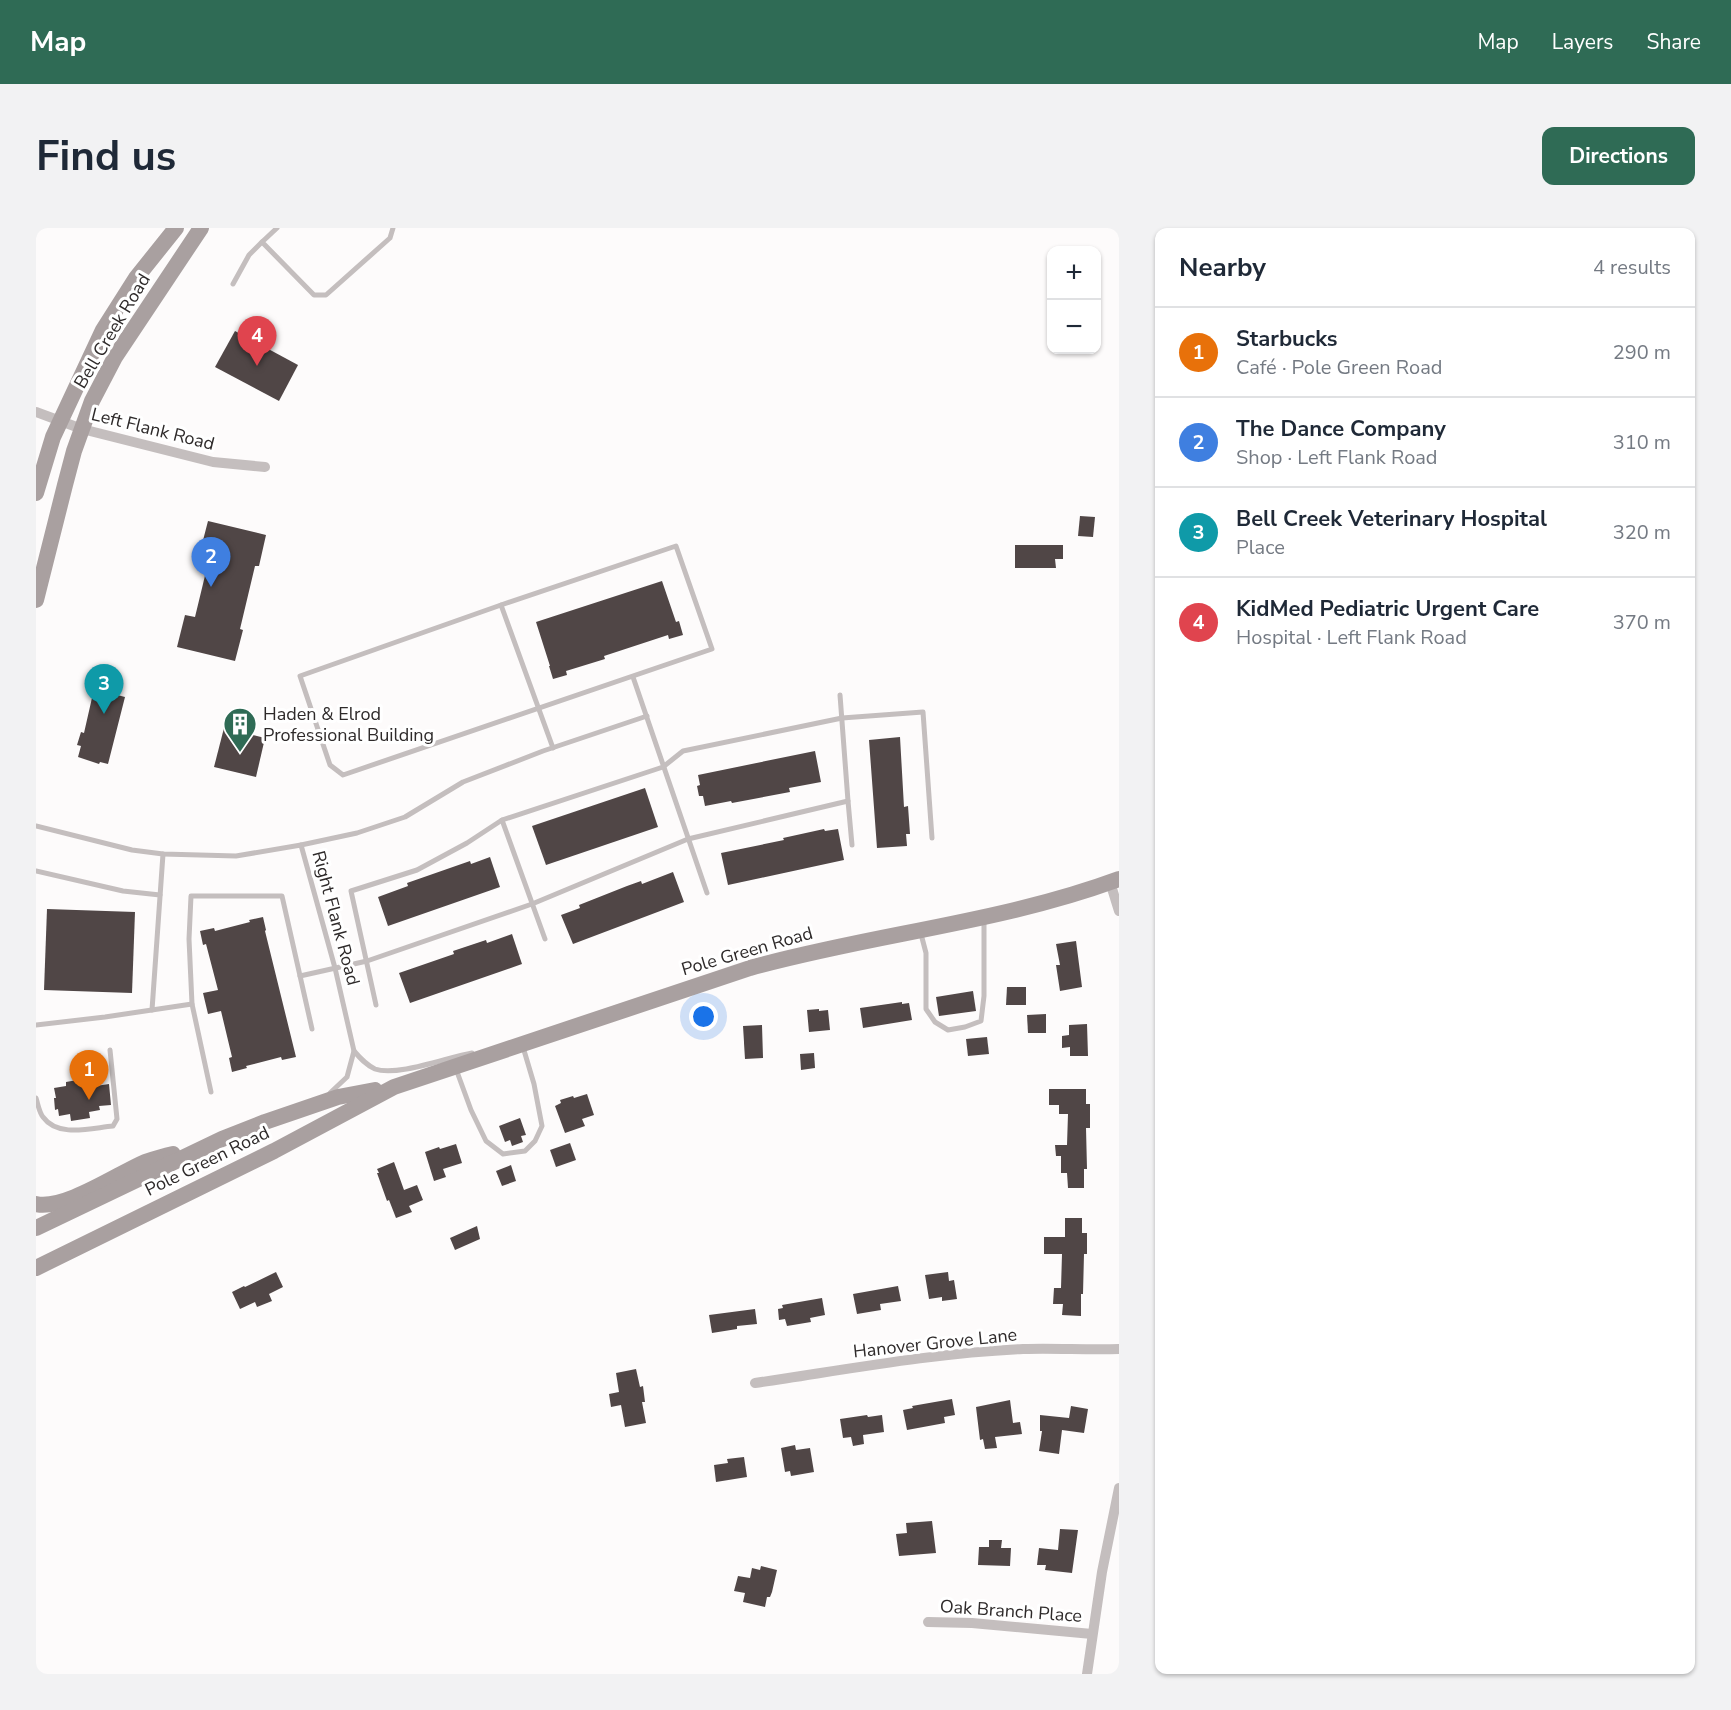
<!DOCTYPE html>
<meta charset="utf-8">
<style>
body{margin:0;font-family:"Nunito Sans",sans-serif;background:#f2f2f3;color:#1f2937}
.controls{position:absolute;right:18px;top:18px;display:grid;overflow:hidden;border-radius:12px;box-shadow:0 2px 4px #0004}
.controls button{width:54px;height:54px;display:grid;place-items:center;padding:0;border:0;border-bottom:2px solid #e0e1e3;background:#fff;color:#1f2937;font:30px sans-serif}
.you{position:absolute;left:668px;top:789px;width:21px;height:21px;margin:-15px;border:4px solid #fff;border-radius:50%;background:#1a73e8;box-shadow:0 0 0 9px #1a73e833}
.badge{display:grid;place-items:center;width:39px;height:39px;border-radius:50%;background:#2f6b55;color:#fff;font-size:20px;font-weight:700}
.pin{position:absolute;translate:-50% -50px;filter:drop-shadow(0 2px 3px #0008)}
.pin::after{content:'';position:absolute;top:32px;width:21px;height:18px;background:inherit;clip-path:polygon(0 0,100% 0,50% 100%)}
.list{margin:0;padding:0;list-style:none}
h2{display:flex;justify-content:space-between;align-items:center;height:78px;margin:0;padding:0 24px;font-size:26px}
h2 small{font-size:20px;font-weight:400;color:#747a83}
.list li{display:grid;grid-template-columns:39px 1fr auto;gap:18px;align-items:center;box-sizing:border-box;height:90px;padding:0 24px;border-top:2px solid #e0e1e3}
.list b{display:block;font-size:22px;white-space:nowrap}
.list p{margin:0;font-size:20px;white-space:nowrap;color:#747a83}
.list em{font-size:20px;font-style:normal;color:#747a83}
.map{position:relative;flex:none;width:1083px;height:1446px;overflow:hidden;border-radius:12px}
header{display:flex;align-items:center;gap:36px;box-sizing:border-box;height:84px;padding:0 30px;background:#2f6b55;color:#fff}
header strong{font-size:28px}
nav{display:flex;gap:33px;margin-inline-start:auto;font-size:21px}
.intro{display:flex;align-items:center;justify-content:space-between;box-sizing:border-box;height:144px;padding:0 36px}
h1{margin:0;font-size:42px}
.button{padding:15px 27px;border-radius:12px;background:#2f6b55;color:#fff;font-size:21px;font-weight:700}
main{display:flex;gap:36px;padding:0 36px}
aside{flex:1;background:#fff;border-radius:12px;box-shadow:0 2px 4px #0004}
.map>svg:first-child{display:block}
</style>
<header>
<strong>Map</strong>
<nav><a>Map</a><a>Layers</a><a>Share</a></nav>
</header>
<div class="intro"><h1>Find us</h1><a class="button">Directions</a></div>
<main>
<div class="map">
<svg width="1083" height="1446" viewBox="0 0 1083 1446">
<rect width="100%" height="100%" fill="#fdfbfb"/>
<g fill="#504646">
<path d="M199,103l63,34 -19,36 -64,-34z"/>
<path d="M1044,288l15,1 -2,20 -15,-1z"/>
<path d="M172,293l58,14 -7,31h-4l-15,63 3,1 -8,31 -58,-14 8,-32 10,2 15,-62 -10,-3z"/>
<path d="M979,317h48v14h-8l1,9h-41z"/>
<path d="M626,353l14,41 3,-1 4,14 -14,4 -1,-4 -64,21 1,3 -39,12 1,4 -14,4 -4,-13h1l-14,-44z"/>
<path d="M58,461l31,8 -17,67 -8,-2 -1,2 -21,-7 3,-11 -4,-1 4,-13 3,1z"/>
<path d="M188,500l41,10 -9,39 -42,-10z"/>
<path d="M864,509l4,70 4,-1 2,28h-4l1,12 -30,2 -8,-108z"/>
<path d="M779,523l6,31 -32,6 1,4 -58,11 -1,-2 -26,5 -2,-10h-4l-2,-10 3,-1 -2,-10z"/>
<path d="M609,560l13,39 -112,38 -14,-39z"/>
<path d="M788,601l1,2 13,-2 6,31 -116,25 -7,-32 63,-13 -1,-2z"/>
<path d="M454,629l10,30 -112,39 -10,-29 30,-11 -1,-3 63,-22 1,3z"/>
<path d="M637,644l11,30 -111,42 -12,-29 19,-7 -1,-3 48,-19 14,-5 1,3z"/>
<path d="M11,681l88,3 -3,81 -88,-3z"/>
<path d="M227,689l3,13 -1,1 31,126 -14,3 -1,-3 -35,9 1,2 -15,4 -3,-14 3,-1 -11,-46 -13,3 -5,-21 15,-3 -12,-46 -3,1 -3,-14 14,-3 1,3 35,-9 -1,-2z"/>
<path d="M476,706l10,30 -112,39 -11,-30 55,-19 -1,-3 33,-11 1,3z"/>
<path d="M1040,713l6,46 -22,4 -4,-26h4l-4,-21z"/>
<path d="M971,759h19v18h-20z"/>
<path d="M937,763l3,20 -37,5 -3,-19z"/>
<path d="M866,774v2l7,-1 3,17 -49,8 -3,-20z"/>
<path d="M783,781v2l9,-1 2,20 -21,2 -2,-22z"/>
<path d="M1010,786v19h-18l-1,-18z"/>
<path d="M1051,796l1,32h-18v-9l-8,1v-12l7,-1v-10z"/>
<path d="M726,797l1,33 -18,1 -2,-33z"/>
<path d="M951,809l2,17 -21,2 -2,-17z"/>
<path d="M778,825l1,15 -14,2 -1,-16z"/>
<path d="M47,851l1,5 11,-2 1,4 13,-2 2,21 -12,1 1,4 -11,2 1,6 -19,3 -1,-7 -11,2 -1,-7 -3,1 -1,-12h2l-2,-10 12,-2v-4z"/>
<path d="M1013,861h37v15h4v24h-4l1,41h-3v19h-16l-1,-15h-6v-17h-5l-1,-11h12l1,-31h-9v-9h-10z"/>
<path d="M551,866l7,21 -12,4 3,7 -20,7 -10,-27 6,-3 -1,-3 13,-4 1,2z"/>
<path d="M484,890l6,17 -5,1 2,6 -11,4 -2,-6 -5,2 -6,-16z"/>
<path d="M534,915l6,17 -20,7 -6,-17z"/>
<path d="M420,916l6,19 -19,6 3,8 -12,4 -9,-29 14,-5 1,2z"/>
<path d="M358,934l10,28 13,-5 6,15 -14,6 3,6 -16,6 -7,-18 -2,1 -10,-28h2l-2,-4z"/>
<path d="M475,937l5,16 -14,5 -6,-15z"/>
<path d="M1029,990h17v15h5v21h-3l-1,40h-2v22l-19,-1 1,-11h-10l1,-16h7l1,-34h-18v-17h21z"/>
<path d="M441,998l3,13 -25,11 -5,-12z"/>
<path d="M240,1044l7,15 -14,7 3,7 -15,6 -2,-5 -15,7 -8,-17 12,-6 1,1z"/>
<path d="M912,1044l1,9 5,-1 3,19 -15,2v-4l-13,2 -4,-24z"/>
<path d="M862,1058l3,15 -21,3 1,6 -24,4 -4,-20z"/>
<path d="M786,1070l3,17 -15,3 1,4 -24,4 -2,-7 -6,1 -1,-11 5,-1 -1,-3z"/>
<path d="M719,1081l2,15 -20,2v3l-25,4 -3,-18z"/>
<path d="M600,1141l4,18 3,-1 2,16h-3l4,21 -21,4 -4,-22 -10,2 -2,-13 10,-2 -3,-19z"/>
<path d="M916,1171l3,16 -11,2 1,6 -38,7 -4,-20 10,-2 -1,-2z"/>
<path d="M974,1172l3,23 7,-1 2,12 -27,3 2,11 -12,1 -2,-10 -3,1 -4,-33z"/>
<path d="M1035,1178l17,3 -4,24 -22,-3 -3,24 -20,-3 3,-20h-2v-16l29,3z"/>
<path d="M831,1187l1,2 14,-2 2,17 -21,3 1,9 -11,2 -2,-9 -8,1 -3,-19z"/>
<path d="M759,1217l1,5 14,-2 4,24 -23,4 -1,-5 -5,1 -4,-24z"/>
<path d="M708,1229l3,20 -31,5 -2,-17 14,-2 -1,-4z"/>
<path d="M896,1293l4,32 -37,3 -3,-22 11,-1 -1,-10z"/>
<path d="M1024,1301l18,1 -6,43 -27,-3 1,-5h-9l2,-17 19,2z"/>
<path d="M953,1312h13l-1,8h10l-1,18 -32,-1 1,-18h10z"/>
<path d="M725,1338l16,4 -5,22 -2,5h-3l-2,10 -22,-5 2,-9 -11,-2 4,-15 12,2 2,-10 8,2z"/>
</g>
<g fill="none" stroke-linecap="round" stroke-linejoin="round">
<g stroke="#c4bebe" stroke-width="5">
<path d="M241,0l-15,14 52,53h12l64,-57 3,-10"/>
<path d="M197,56l16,-29 13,-13"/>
<path d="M640,318l36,103 -369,126 -13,-10 -30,-89 201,-71z"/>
<path d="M465,377l52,143"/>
<path d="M597,449l74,216"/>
<path d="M812,573l4,44"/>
<path d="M466,592l43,119"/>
<path d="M0,598l96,24 31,4 73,2 65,-11 34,123 19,83 -7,26 -17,16"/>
<path d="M265,617l56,-12 48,-16 58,-35 80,-31 104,-35"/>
<path d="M0,643l87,20 37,4"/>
<path d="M885,706l5,19v56l9,13 13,8 17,-3 16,-6 3,-25v-76"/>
<path d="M264,748l67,-15 165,-57 156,-65 160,-38 -8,-106"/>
<path d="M340,777l-25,-114 66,-21 50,-27 35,-23 161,-53 20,-16 159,-33 81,-6 9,126"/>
<path d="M116,782l11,-156"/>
<path d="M0,797l69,-8 87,-13"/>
<path d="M318,823c6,7 12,14 21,18 22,8 73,-12 97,-16"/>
<path d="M420,841l15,41 15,31 17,13 22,-3 10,-10 7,-15 -8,-42 -11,-37"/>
<path d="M175,864l-19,-88 -3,-65 2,-43h91l30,133"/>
<path d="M0,870c2,6 3,14 7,19 15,21 48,11 70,9l4,-7 -7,-69"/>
</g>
<g stroke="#c4bebe" stroke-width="10">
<path d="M0,184l46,17 131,33 52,5"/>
<path d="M1074,654l9,29"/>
<path d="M719,1155c89,-13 178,-30 268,-34 32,-1 64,1 96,0"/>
<path d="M892,1394l44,1 120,11"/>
<path d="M1051,1446l15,-102 17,-84"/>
</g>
<g stroke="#a9a0a0" stroke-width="16">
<path d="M0,265l17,-56 50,-107 33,-52 40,-50"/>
<path d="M0,372l29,-115 9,-34 18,-50 23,-44 86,-129"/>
<path d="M0,976c29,6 81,-30 109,-42 9,-3 19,-6 28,-8"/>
<path d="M0,1000l186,-89 43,-17 73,-25 37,-7"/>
<path d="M0,1040l238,-117 120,-64 356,-119c122,-34 250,-45 369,-89"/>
</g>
</g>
<defs>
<symbol id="building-pin" viewBox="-11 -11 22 30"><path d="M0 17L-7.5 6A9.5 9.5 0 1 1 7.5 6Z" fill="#2f6b55" stroke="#fff"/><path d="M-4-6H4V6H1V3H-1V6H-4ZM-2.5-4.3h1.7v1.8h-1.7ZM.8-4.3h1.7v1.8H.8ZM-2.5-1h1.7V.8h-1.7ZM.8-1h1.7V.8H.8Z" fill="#fff"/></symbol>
</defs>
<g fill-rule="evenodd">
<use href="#building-pin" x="185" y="477" width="38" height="52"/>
</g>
<g text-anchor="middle" stroke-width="6" stroke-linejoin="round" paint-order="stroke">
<g font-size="18" fill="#2e2a2a" stroke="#fff">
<text transform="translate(76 103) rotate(-59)" y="6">Bell Creek Road</text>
<text transform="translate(117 201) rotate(14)" y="6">Left Flank Road</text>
<text transform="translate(300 690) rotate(75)" y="6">Right Flank Road</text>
<text transform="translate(711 723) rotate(-16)" y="6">Pole Green Road</text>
<text transform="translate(171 933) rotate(-26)" y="6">Pole Green Road</text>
<text transform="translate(899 1115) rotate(-6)" y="6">Hanover Grove Lane</text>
<text transform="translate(975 1383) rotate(4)" y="6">Oak Branch Place</text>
</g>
<g font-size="18" fill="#2e2a2a" stroke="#fff" text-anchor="start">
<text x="227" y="492">Haden &amp; Elrod<tspan x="227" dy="21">Professional Building</tspan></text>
</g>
</g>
</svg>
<div class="controls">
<button>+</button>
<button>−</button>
</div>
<div class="you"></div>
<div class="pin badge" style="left:53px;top:872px;background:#e8710a">1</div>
<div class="pin badge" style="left:175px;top:359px;background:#3f7fe0">2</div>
<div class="pin badge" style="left:68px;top:486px;background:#0f9aa8">3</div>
<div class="pin badge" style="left:221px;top:138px;background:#e0444e">4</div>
</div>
<aside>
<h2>Nearby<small>4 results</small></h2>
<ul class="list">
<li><span class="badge" style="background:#e8710a">1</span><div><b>Starbucks</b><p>Café · Pole Green Road</p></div><em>290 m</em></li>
<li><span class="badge" style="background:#3f7fe0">2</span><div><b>The Dance Company</b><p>Shop · Left Flank Road</p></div><em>310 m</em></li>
<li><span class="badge" style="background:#0f9aa8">3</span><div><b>Bell Creek Veterinary Hospital</b><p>Place</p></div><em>320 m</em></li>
<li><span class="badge" style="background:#e0444e">4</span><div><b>KidMed Pediatric Urgent Care</b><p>Hospital · Left Flank Road</p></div><em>370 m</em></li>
</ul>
</aside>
</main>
